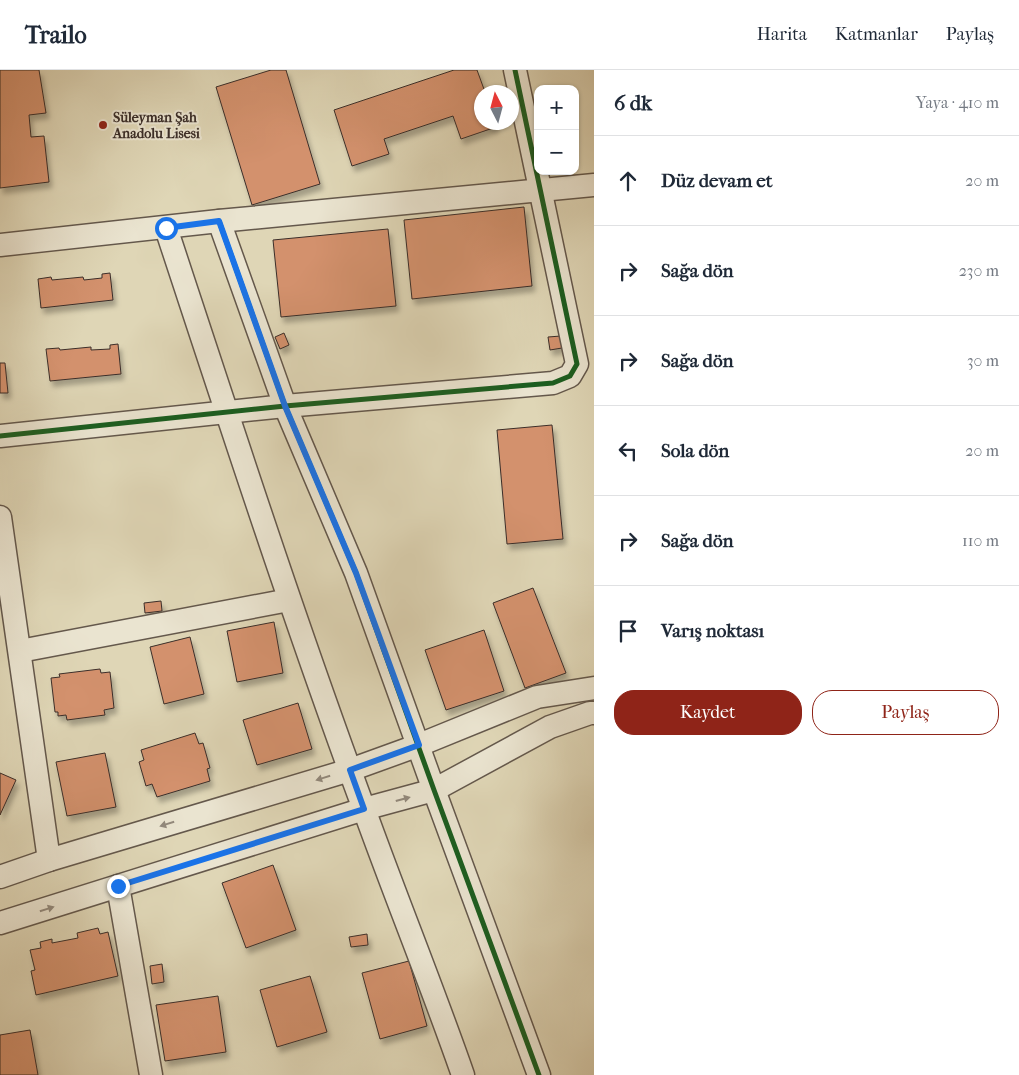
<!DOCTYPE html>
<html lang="tr">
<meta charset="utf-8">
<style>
body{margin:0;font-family:"IM FELL French Canon",serif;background:#f6f6f7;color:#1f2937}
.controls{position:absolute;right:15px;top:15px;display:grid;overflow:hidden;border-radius:10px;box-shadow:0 1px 4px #0004}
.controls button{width:45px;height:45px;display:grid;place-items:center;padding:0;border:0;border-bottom:1px solid #e0e1e3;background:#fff;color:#1f2937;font:25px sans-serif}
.compass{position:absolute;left:474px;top:15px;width:45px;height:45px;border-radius:50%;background:#fff;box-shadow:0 1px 4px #0004;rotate:354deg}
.stop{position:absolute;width:15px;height:15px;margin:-11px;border:4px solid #1a73e8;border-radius:50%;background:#fff}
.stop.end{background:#1a73e8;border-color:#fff;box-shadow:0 1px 5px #0008}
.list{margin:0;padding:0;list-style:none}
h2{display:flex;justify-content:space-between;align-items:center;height:65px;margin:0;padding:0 20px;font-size:21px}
h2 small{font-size:16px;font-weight:400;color:#747a83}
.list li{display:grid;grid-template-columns:32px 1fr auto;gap:15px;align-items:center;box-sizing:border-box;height:90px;padding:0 20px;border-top:1px solid #e0e1e3}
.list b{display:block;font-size:19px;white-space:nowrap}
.list em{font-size:16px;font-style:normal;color:#747a83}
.actions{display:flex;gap:10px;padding:15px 20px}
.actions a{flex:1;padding:11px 0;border:1px solid #8f2418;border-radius:20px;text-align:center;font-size:18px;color:#8f2418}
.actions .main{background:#8f2418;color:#fff}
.icon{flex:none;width:28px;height:28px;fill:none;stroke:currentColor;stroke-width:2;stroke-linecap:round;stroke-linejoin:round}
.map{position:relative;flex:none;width:594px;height:1005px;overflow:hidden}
header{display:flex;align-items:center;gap:30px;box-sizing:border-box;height:70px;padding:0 25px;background:#fff;border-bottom:1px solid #e0e1e3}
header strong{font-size:24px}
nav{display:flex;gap:28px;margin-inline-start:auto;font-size:18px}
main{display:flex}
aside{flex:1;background:#fff}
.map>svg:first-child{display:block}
</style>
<header>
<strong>Trailo</strong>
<nav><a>Harita</a><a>Katmanlar</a><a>Paylaş</a></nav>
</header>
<main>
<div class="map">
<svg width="594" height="1005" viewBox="0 0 594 1005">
<defs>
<filter id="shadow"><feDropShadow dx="3" dy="5.5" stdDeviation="2.5" flood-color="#0004"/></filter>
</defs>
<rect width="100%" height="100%" fill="#dfd6b6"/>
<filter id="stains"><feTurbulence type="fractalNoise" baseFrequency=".004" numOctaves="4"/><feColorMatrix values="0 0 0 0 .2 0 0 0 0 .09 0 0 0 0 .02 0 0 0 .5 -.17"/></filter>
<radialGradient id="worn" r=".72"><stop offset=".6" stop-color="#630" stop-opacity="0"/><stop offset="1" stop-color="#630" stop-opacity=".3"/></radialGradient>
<g fill="#d3916d" stroke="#3b2e29" filter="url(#shadow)">
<path d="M0,0h39l7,43 -17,2 2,22 13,-1 5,46 -49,6z"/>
<path d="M271,0h15l34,114 -68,21 -36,-118z"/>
<path d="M454,0h23l8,22h-3v30h13l1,5 -35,12 -8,-23 -69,23 5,15 -37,12 -18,-56z"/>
<path d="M524,137l8,79 -120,13 -8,-79z"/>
<path d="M388,159l8,77 -115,11 -8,-77z"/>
<path d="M110,203l3,27 -72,8 -3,-29 13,-2 1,3 31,-3 1,3 18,-2v-4z"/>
<path d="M284,263l5,12 -9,4 -5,-12z"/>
<path d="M561,266l1,12 -12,2 -2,-13z"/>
<path d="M118,274l3,30 -71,7 -4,-32 13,-1 1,2 31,-3v3l19,-1v-4z"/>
<path d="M0,293h5l3,30h-8z"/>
<path d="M552,355l11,114 -56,5 -10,-114z"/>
<path d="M533,518l33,85 -41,15 -32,-85z"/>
<path d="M161,531l1,10 -17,2 -1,-10z"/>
<path d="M274,552l9,51 -46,9 -10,-51z"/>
<path d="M484,560l20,61 -58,19 -21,-60z"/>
<path d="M190,567l14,57 -40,10 -14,-57z"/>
<path d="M100,599l1,4 9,-1 4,36 -10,2 1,5 -38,5 -1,-5 -8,1v-4h-3l-4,-34 9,-1 -1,-3z"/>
<path d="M298,633l14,46 -55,16 -14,-45z"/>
<path d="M195,663l4,11 4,-1 7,25 -3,1 3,12 -53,16 -5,-13 -6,2 -7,-24 5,-2 -3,-10z"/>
<path d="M105,683l11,54 -49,9 -11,-54z"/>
<path d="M0,703l16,7 -16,35z"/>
<path d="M273,795l23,65 -50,18 -24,-65z"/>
<path d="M98,858l2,6 8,-2 10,44 -82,19 -5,-24 4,-1 -5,-20 11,-2 -1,-6 12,-3v4l26,-5 -1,-5z"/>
<path d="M367,864l1,11 -17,2 -2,-10z"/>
<path d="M409,891l18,65 -47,13 -18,-66z"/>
<path d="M162,894l2,18 -12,2 -2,-18z"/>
<path d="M310,906l17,56 -50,15 -17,-57z"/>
<path d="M218,926l8,56 -61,9 -9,-56z"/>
<path d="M30,960l8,45h-38v-40z"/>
</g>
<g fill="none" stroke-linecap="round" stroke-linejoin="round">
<defs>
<g id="minor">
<path d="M219,151l66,185 71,167 78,217 105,285"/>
<path d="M166,158c64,194 127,389 198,581 32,89 68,177 99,266"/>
<path d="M0,175l219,-24 375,-36"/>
<path d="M0,366l285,-30 268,-23 17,-7 7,-12 -62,-294"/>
<path d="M0,447l49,343"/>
<path d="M20,581l269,-51"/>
<path d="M0,807l49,-17 301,-90 69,-25 118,-48 57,-9"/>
<path d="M118,816l33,189"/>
<path d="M0,853l364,-114 70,-19 116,-63 40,-14h4"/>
</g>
</defs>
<use href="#minor" stroke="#64584c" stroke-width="25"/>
<use href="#minor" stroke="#eae4d0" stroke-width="22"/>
<defs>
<g id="cycleway">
<path d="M219,151l66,185 71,167 78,217 105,285"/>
<path d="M0,366l285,-30 268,-23 17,-7 7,-12 -62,-294"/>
</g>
</defs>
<use href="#cycleway" stroke="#eae4d0" stroke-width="8"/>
<use href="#cycleway" stroke="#1b5e20" stroke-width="5"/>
</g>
<defs><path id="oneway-solid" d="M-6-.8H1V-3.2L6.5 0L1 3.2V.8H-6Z" transform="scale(1.25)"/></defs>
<g fill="#92897c">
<use href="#oneway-solid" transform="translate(323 708) rotate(163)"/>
<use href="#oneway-solid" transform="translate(403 729) rotate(-15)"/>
<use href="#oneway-solid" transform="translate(167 754) rotate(163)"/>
<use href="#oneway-solid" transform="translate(47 839) rotate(-18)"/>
</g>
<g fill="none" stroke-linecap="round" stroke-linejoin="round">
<path stroke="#1a73e8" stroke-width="6" d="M118,816l246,-77 -14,-39 69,-25 -63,-172 -71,-167 -66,-185 -53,7"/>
</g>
<circle fill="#8f2418" stroke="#eae4d0" stroke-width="2" cx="103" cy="55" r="5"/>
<g text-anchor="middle" stroke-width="4" stroke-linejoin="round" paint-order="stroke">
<g font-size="14" font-weight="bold" fill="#3b2e29" stroke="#eae4d0" text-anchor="start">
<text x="113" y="52">Süleyman Şah<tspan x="113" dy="16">Anadolu Lisesi</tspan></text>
</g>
</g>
<rect width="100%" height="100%" filter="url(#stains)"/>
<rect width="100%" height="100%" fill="url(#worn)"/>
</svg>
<div class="controls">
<button>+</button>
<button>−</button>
</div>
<svg class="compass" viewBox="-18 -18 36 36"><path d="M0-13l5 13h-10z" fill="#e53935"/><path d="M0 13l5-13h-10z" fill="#747a83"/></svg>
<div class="stop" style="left:166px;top:158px"></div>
<div class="stop end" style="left:118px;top:816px"></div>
</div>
<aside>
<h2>6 dk<small>Yaya · 410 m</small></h2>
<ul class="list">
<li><svg class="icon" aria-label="ahead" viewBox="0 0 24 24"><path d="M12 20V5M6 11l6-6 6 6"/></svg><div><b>Düz devam et</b></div><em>20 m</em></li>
<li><svg class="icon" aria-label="right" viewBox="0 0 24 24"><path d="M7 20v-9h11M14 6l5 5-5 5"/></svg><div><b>Sağa dön</b></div><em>230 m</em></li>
<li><svg class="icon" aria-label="right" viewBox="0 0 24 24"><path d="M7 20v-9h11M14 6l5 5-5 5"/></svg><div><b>Sağa dön</b></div><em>30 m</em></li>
<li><svg class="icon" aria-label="left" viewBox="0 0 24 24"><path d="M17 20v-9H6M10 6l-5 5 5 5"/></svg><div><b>Sola dön</b></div><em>20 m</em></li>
<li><svg class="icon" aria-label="right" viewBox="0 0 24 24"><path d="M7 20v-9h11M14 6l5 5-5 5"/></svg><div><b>Sağa dön</b></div><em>110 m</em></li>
<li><svg class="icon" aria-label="arrive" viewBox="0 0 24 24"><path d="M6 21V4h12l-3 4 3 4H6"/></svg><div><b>Varış noktası</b></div></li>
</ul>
<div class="actions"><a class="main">Kaydet</a><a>Paylaş</a></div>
</aside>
</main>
